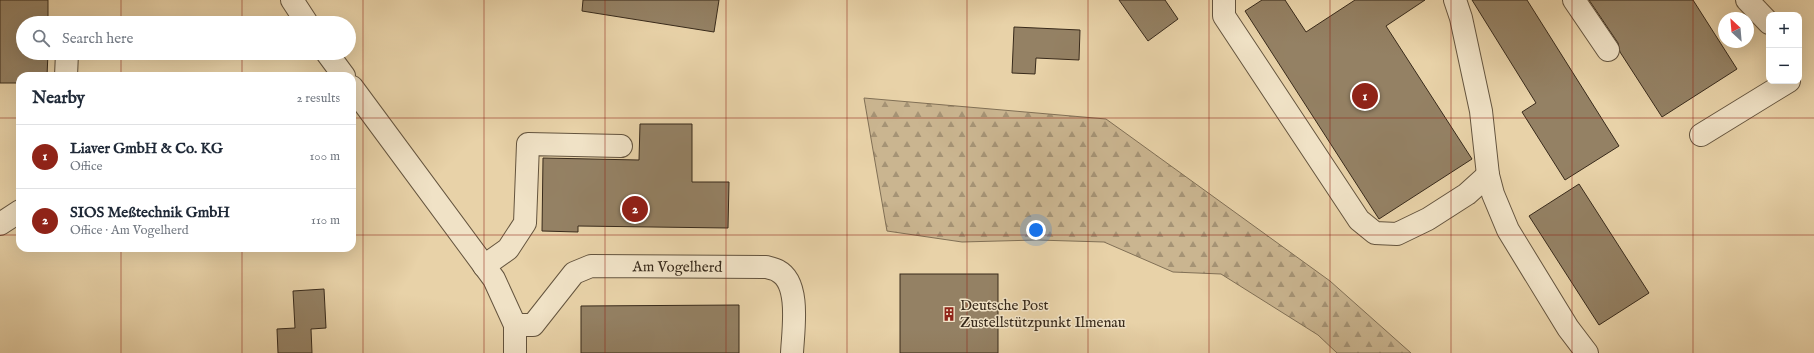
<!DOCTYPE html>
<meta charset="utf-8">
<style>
body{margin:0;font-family:"IM FELL English",serif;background:#f2f2f3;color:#1f2937}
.controls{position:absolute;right:12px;top:12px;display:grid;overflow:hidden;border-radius:8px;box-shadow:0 4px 16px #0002}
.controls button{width:36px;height:36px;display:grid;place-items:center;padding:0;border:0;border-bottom:1px solid #e0e1e3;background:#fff;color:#1f2937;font:20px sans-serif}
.compass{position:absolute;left:1718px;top:12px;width:36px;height:36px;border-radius:50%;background:#fff;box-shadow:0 4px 16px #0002;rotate:334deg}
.you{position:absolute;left:1036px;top:230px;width:14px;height:14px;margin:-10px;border:3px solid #fff;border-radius:50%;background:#1a73e8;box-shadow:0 0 0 6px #1a73e833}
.badge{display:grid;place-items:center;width:26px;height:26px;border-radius:50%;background:#8f2418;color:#fff;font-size:13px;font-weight:700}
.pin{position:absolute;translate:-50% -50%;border:2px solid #fff;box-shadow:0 1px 4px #0006}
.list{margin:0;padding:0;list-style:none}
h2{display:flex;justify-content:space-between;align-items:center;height:52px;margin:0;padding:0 16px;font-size:17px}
h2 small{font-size:13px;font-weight:400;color:#747a83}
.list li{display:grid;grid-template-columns:26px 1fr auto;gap:12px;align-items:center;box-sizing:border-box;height:64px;padding:0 16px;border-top:1px solid #e0e1e3}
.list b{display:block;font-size:15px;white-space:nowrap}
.list p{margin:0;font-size:13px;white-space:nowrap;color:#747a83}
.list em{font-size:13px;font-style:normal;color:#747a83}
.icon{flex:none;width:22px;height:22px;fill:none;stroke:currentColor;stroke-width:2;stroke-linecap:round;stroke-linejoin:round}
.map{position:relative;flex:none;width:1814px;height:353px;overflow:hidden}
.search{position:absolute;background:#fff;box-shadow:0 4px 16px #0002;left:16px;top:16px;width:340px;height:44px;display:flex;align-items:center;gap:10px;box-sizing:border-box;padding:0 14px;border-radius:22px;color:#747a83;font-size:15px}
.panel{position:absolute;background:#fff;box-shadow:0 4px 16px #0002;left:16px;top:72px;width:340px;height:180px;border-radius:12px}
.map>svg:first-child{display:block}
</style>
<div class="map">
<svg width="1814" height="353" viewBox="0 0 1814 353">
<defs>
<pattern id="forest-firs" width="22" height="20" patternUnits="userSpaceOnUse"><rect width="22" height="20" fill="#cab590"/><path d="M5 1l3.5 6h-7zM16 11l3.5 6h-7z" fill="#a59375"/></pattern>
</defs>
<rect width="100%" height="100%" fill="#e8d2a8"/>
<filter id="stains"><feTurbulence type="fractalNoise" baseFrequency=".005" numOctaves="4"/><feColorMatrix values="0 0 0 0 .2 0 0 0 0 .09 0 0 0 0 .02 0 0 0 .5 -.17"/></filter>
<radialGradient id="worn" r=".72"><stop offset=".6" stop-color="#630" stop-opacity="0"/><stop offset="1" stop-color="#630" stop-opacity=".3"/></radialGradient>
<path fill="url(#forest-firs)" stroke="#817056" d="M864,98l242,21 224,162 81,72h-74l-19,-18 -97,-61 -48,-2 -69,-30 -67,-2 -75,2 -75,-11z"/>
<g fill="#948164" stroke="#382a1b">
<path d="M0,0h48v23h-25v30h25l-1,23h-27v7h-20z"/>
<path d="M583,0h136l-5,32 -132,-21z"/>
<path d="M1119,0h46l13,19 -30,22z"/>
<path d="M1262,0h23l21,32 49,-32h70l-39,26 86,133 -93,60 -134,-208z"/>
<path d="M1472,0h55l92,146 -54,34 -43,-68 14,-9z"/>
<path d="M1589,0h104l44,69 -75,48 -42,-65 -2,-9z"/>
<path d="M1014,27l66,3 -1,30 -43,-2 -1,16 -23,-1z"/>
<path d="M640,124h52v58h37l-1,46 -150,-2v6l-36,-1 1,-73 96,2z"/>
<path d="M1579,184l70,109 -50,32 -70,-109z"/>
<rect x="900" y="274" width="98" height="79"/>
<path d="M324,289l2,39 -15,1 1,24h-34l-1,-24 18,-1 -2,-37z"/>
<path d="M739,305v48h-158v-47z"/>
</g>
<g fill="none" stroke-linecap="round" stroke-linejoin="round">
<defs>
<g id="minor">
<path d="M292,0l15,23"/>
<path d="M1224,0v16l135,204 16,13 22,1 31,-15 39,-25 21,-19"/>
<path d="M1455,0l6,18 20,93 7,64 5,19 15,36 60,98 19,25"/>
<path d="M1574,0l34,50"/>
<path d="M1747,0l22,23"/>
<path d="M327,53l17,23"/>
<path d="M66,76l1,-23"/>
<path d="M352,87l142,192 21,46v28"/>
<path d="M1701,135l88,-54"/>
<path d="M0,224l20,-13"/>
<path d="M484,266l24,-17 17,-26 3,-79 93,2"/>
<path id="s1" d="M515,325h18l41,-52 17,-7 175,1c4,1 9,2 12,4 23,12 15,60 14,82"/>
</g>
</defs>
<use href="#minor" stroke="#64543e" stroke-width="24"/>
<use href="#minor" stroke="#f0e2c6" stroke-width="22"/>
</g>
<path fill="none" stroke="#8f2418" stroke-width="1" stroke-opacity="0.55" d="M121,0v23M242,0v23M363,0v353M484,0v353M605,0v353M726,0v353M847,0v353M967,0v353M1088,0v353M1209,0v353M1330,0v353M1451,0v353M1572,0v353M1693,0v353M121,53v23M242,53v23M0,118h20M352,118h1462M0,235h20M352,235h1462M121,248v105M242,248v105"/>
<defs>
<symbol id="building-bare" viewBox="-9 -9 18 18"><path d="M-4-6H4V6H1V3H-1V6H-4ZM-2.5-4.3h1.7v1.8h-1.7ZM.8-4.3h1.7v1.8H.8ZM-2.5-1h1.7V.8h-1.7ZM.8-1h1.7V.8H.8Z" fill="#8f2418" stroke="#f0e2c6" stroke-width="2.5" paint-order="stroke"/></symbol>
</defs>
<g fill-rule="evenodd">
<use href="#building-bare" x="939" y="304" width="20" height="20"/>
</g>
<g text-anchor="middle" stroke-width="3" stroke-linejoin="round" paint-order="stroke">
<g font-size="15" fill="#382a1b" stroke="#f0e2c6">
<text dy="5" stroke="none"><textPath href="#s1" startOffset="189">Am Vogelherd</textPath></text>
</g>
<g font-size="15" fill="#382a1b" stroke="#f0e2c6" text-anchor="start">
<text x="960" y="310">Deutsche Post<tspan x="960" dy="17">Zustellstützpunkt Ilmenau</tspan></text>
</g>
</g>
<rect width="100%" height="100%" filter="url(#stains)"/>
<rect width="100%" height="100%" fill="url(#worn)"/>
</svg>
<div class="controls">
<button>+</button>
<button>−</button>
</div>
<svg class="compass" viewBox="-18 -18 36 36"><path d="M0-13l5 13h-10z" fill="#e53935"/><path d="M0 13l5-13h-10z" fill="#747a83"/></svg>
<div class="you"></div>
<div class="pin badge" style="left:1365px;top:96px">1</div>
<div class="pin badge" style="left:635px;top:209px">2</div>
<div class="search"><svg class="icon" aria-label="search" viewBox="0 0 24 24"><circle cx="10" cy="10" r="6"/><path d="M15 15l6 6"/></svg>Search here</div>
<section class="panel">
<h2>Nearby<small>2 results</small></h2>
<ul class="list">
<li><span class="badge">1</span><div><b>Liaver GmbH &amp; Co. KG</b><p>Office</p></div><em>100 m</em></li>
<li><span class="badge">2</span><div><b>SIOS Meßtechnik GmbH</b><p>Office · Am Vogelherd</p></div><em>110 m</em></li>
</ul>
</section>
</div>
